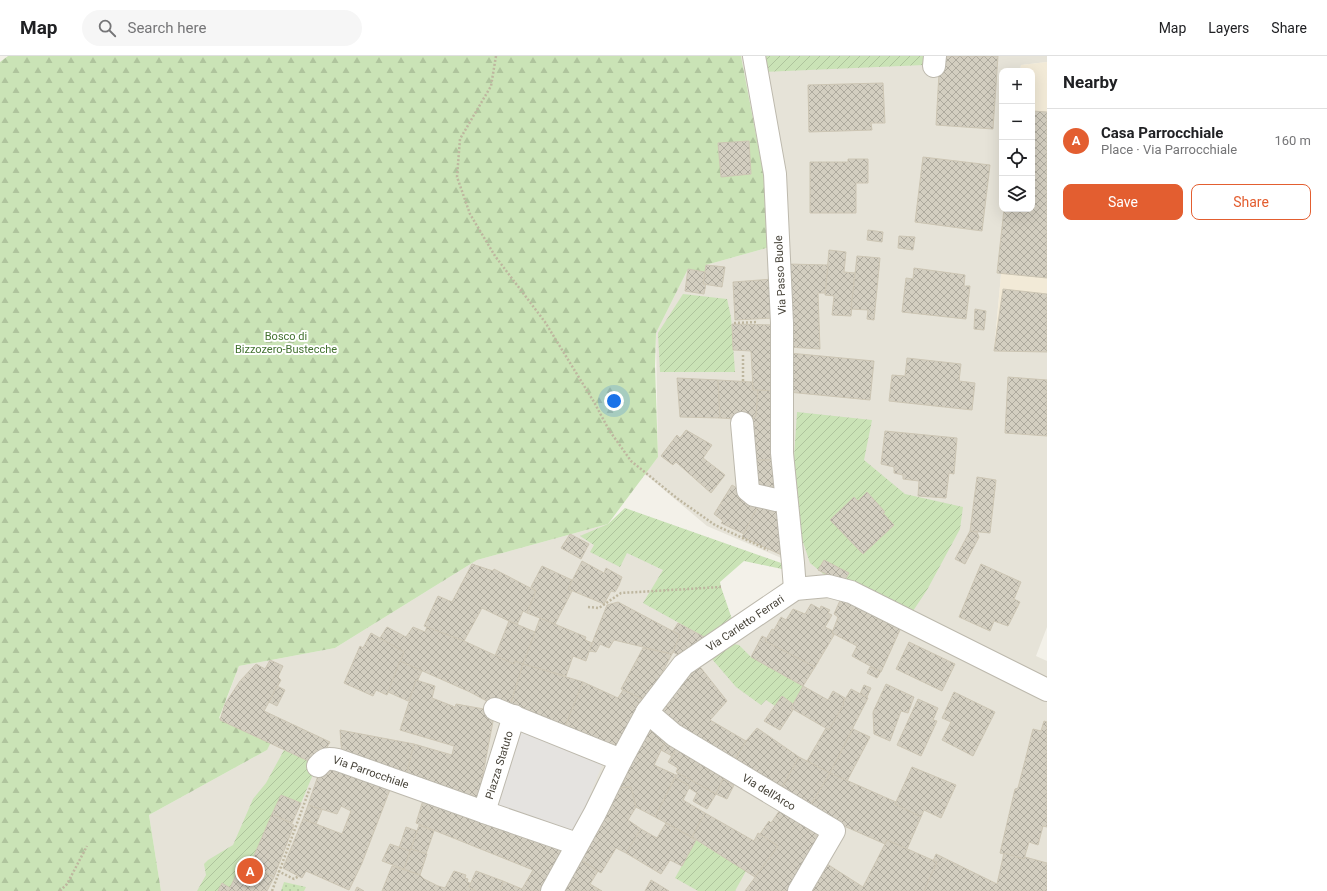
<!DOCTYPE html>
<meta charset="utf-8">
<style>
body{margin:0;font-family:Roboto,sans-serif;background:#f6f6f6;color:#202124}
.controls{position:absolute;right:12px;top:12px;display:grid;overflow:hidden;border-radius:8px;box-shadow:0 4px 16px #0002}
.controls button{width:36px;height:36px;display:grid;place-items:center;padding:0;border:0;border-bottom:1px solid #e0e0e0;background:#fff;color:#202124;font:20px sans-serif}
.you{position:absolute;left:614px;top:345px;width:14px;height:14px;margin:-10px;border:3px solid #fff;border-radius:50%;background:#1a73e8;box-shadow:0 0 0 6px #1a73e833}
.badge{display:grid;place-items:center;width:26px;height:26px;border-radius:50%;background:#e35e30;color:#fff;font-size:13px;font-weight:700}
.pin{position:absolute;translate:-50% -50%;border:2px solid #fff;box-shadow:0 1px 4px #0006}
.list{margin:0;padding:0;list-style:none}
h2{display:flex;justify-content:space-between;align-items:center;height:52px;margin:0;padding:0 16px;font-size:17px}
h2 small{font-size:13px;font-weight:400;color:#757577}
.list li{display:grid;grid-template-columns:26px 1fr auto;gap:12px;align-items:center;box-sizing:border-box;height:64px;padding:0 16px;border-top:1px solid #e0e0e0}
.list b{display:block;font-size:15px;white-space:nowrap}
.list p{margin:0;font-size:13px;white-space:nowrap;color:#757577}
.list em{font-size:13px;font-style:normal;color:#757577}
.actions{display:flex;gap:8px;padding:12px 16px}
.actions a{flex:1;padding:9px 0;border:1px solid #e35e30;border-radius:8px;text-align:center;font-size:14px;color:#e35e30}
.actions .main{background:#e35e30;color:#fff}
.icon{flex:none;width:22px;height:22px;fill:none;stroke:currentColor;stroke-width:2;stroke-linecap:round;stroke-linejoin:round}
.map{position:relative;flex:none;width:1047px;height:835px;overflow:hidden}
header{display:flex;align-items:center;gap:24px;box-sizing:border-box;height:56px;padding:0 20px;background:#fff;border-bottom:1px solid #e0e0e0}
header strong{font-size:19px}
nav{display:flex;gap:22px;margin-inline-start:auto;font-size:14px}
.search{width:280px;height:36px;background:#f6f6f6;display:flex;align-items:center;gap:10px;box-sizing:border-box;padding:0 14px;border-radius:22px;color:#757577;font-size:15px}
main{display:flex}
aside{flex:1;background:#fff}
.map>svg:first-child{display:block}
</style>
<header>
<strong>Map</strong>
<div class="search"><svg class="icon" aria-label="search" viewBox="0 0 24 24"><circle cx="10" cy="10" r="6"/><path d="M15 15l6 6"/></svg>Search here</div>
<nav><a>Map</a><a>Layers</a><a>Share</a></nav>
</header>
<main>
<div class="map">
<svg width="1047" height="835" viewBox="0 0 1047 835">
<defs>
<pattern id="grass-dots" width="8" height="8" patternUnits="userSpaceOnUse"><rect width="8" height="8" fill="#cae3b6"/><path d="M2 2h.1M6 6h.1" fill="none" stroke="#afc49d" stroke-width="1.8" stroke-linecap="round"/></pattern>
<pattern id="forest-firs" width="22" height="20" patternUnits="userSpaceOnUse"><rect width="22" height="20" fill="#cae3b6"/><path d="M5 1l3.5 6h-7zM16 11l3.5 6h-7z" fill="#afc49d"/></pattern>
<pattern id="garden-furrows" width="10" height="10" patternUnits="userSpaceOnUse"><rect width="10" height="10" fill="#cae3b6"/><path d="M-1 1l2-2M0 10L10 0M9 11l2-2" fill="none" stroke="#afc49d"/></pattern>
<pattern id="building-cross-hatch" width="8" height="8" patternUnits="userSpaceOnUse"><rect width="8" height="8" fill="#d3cec0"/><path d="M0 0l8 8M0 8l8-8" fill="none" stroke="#ada99d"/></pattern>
</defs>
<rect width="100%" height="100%" fill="#f3f1e9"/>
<path fill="#e6e3d8" d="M741,0h306v6l-26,3 -1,6h-18v138h5l-13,142 53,1v275l-11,29 11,5v230h-886l-12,-76 118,-65 -48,-31 20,-53 96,-18 142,-88 131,-36 65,37 50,75 73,-47 -3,-26 -86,-37 -62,-52 13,-17 -2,-124 32,-64 17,3 1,-7 71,-20z"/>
<path fill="#f2ead7" d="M1047,6v290l-53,-1 13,-142h25v-138h-12l1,-6z"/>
<path fill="url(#grass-dots)" d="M284,826l22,5 -2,4h-23z"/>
<path fill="url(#forest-firs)" d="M8,0h733l36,189 -71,20 -1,7 -17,-3 -32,64 -1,33 3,91 -50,67 -131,36 -142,88 -96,18 -20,52 52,24 -4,8 -118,65 12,76h-161v-829z"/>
<g fill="url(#garden-furrows)">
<path d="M761,0h164l-1,9 -161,7z"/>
<path d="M683,238l44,5 4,18 4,55h-75l-2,-39z"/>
<path d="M797,356l75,8 -8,40 41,34 58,13 -3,22 -33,61 -16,24 -85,-38 -16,-13 -8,-24 -5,-38 -3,-43z"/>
<path d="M625,452l159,56 -2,5 -38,-8 -24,21 1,5 12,35 -23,18 -67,-37 20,-33 -36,-17 -7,14 -30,-15 4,-7 -14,-9 28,-12z"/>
<path d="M734,588l5,1 12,12 52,29 -10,18 -11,-8 -7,10 -9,-6 -5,5 -25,-18 -24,-28z"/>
<path d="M284,694l33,15 -16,38 -20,-8 -31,70 -8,-2 -12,25 -8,-5 -4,8h-21l9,-16 -2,-11 4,-4 25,-15 20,-46 13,-16z"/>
<path d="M696,784l50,31 -11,20h-37l-23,-13z"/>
</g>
<path fill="#e5e3e0" d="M518,674l85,33 -29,72 -80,-30z"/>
<g fill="url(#building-cross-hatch)" stroke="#cdc6b4">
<path d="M940,0h58l-5,73 -57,-4z"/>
<path d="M883,27l2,40h-14l1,7 -63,2 -1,-47z"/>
<path d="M1032,55l15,1v166l-50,-5 7,-64h28z"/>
<path d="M749,85l2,33 -30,3 -3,-34z"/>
<path d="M923,101l67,8 -8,66 -67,-9z"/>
<path d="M848,103h20v24h-12v30h-46v-51h38z"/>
<path d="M868,174l15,2 -1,10 -15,-2z"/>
<path d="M899,180l16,1 -2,13 -15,-2z"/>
<path d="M829,194l17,2 -2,20 11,1 -4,43 -19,-1 2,-19 -9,-1z"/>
<path d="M857,200l23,2 -6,62 -7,-1 1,-9 -17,-1z"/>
<path d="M788,208l40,1 -3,28h-7l2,56 -32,-2z"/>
<path d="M706,209l19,2 -3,20 -19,-3z"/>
<path d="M914,212l51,7 -1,11h6l-4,33 -64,-7 4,-34 7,1z"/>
<path d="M688,213l17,3 -2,12h3l-2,10 -19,-3z"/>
<path d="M773,223l1,39 -39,2 -2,-38z"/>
<path d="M1003,233l44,5v58l-53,-1z"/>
<path d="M975,253l11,2 -2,19 -10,-1z"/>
<path d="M732,268l43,1 1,66 -23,-1 -2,-39 -18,-1z"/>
<path d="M789,297l85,8 -4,39 -82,-8z"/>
<path d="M907,302l54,6 -2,17 16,2 -3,27 -83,-9 3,-26 13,1z"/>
<path d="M1008,321l39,3v56l-42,-3z"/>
<path d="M677,322l41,2 2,38 -40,-1z"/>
<path d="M718,324l34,2 1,8h5l-2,26 -5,4 -31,-2z"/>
<path d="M758,334l18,1 -3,69h-23l1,-40 5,-4z"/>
<path d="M686,374l26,15 -9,13 22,17 -14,18 -35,-31 -3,3 -12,-9 16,-21 3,3z"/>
<path d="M885,375l72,7 -3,36 -5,-1 -3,25 -28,-2 1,-15 -16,-2v-4l-9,-2v-6l-13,-3z"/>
<path d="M750,404h23l3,35 -20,-3z"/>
<path d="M977,421l19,3 -6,53 -20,-2z"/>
<path d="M732,429l11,7 -4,6 19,9 -14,27 -23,-11 2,-2 -9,-7z"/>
<path d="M867,436l18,20 -2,1 11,12 -31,29 -33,-34 24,-23 4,4z"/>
<path d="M777,448l9,53 -44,-20 16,-31z"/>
<path d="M970,475l7,1 2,5 -14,27 -10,-5z"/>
<path d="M570,478l19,10 -8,15 -20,-11z"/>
<path d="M824,504l25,13 -5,9 -26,-12z"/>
<path d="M582,505l22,12 2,-5 16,9 -3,8 -4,7 -4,-1 -7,13 -36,-15z"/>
<path d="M472,508l21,7 1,-2 42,22 -9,22 -4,-2 -6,14 -35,-17 -18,33 -40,-15 14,-30 14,6z"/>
<path d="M981,508l40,18 -7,17 6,3 -12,24 -14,-5 -4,10 -31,-14z"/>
<path d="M542,510l30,14 -4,9 4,2 -17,33 -28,-11 9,-22 -5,-4z"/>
<path d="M842,540l62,25 -23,51 -29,-16 5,-10 -25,-13 6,-16 -4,-3z"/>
<path d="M618,546l62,33 -8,19 -58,-14 -5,8 -9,-4 -4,8 -7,-1 18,-46z"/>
<path d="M811,548l9,5 1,-3 9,4 -2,3 4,2 -7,12 8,4 -1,2 2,2 -19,32 -50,-26 7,-12 2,1 7,-13 5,3 7,-11 12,5z"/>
<path d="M540,562l46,19 -1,3 7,3 -6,18 -13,-5 -7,20 -43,-12z"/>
<path d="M509,565l26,11 -12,32 -8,-3 -1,3 -19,-8z"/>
<path d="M678,567l32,17 -26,18 -11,-6 7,-17 -7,-4z"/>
<path d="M387,571l19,10 7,-10 12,5 2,-5 37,14 50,23 1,-3 8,3 -14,45 -13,-3 -26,-14 -70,-31 4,-9 -24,-14z"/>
<path d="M371,577l33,19 -17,43 -11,-5 -3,6 -29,-13 16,-37 3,2z"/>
<path d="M762,580l4,2 -1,3 50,26 -12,19 -52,-29z"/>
<path d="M909,586l46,22 -13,27 -46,-22z"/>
<path d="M643,592l29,6 -25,47 -26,-12z"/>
<path d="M270,604l13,6 -5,11 3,3 -17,31 66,31 -13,23 -97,-45 5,-16 15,-23 16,-17 9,5z"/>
<path d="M400,605l22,10 -14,30 -20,-9z"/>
<path d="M697,607l30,38 -17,19 36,21 -14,24 -74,-54z"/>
<path d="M523,608l60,18 -19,47 -55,-20z"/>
<path d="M870,611l11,4 -4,7 -10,-5z"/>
<path d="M416,624l19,6 -3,12 23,9 1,-3 39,7 -17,89 -72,-24 8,-32 38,11 2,-9 -54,-16z"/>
<path d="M583,626l35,16 5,-8 24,11 -27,50 -56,-22z"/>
<path d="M886,628l28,13 -6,16 -7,-2 -11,30 -16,-7 -1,-22z"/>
<path d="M864,629l7,3 -4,9 -7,-3z"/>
<path d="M277,630l8,4 -8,16 -8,-4z"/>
<path d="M803,630l25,14 5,-9 12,7 -2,5 1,1 -15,26 -38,-22z"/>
<path d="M851,633l17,9 -38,75 -23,-12 19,-33 3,2 15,-26 -1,-1z"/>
<path d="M954,636l41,20 -22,44 -31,-16 9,-18 -9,-4z"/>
<path d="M782,640l11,8 -2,4 2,2 -13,20 -16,-9z"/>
<path d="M918,643l20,9 -5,12 4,1 -16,35 -24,-11z"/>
<path d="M1044,665l3,1v105l-4,-1 -5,19 -9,-3 -5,17 -24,-6 15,-64 3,-1 15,-59 8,2z"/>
<path d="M648,668l20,12 -14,29 22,10 -21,42 -19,-10 -5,-20 -15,1z"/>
<path d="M757,672l42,29 -20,36 -47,-28 14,-24z"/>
<path d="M853,673l17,8 -23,44 -17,-8z"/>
<path d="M340,674l74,14 -8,32 -64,-20z"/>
<path d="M667,682l12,6 -7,12 -11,-6z"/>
<path d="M679,688l47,29 -10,21 -40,-22 2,-4 -10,-6z"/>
<path d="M799,701l31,16 -21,35 -30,-15z"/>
<path d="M322,708l69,23 -29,76 -13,27 -43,-19 -4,7 -19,-10 20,-49 39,15 9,-23 -10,-5 -4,8 -29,-9z"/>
<path d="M912,711l44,18 -15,33 -17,-8 -3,7 -26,-13z"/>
<path d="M678,717l38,21 -9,15 -14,-8 4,-8 -8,-5 1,-2 -15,-8z"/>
<path d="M830,717l66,29 -1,2 26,13 -14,32 -20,-9 -2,4 -57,-25 -19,-11z"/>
<path d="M675,722l15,8 -7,14 22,13 -13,24 -37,-20z"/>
<path d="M723,723l11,6 -7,14 -11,-5z"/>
<path d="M631,731l5,20 -8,13 13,9 -15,24 -10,-5 -15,25 -25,-16 40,-69z"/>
<path d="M281,739l20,8 -9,20 -20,-9z"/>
<path d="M424,741l145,53 -22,41h-47l3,-10 19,8 11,-19 -117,-47z"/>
<path d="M784,748l40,31 -36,56h-43l33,-45 -18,-12 9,-13 2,2z"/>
<path d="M308,749l14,5 -6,14 -13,-5z"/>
<path d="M705,757l49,28 4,-8 20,13 -23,31 -63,-40z"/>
<path d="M272,758l22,11 -20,52 -24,-12z"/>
<path d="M666,767l30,17 -14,26 -12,-6 -9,14 -35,-21 15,-24 16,9z"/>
<path d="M419,769l15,6 -8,23 -15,-5z"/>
<path d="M406,771l11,4 -7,20 -11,-3z"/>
<path d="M887,784l50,22 -13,29h-116l16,-29 39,25z"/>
<path d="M390,788l20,7 -6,18 -22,-8z"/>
<path d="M411,793l16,5 -7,21 -16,-6z"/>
<path d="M1004,797l20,6 1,-2 22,6v28h-123l13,-29 -4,-1 3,-7 61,30z"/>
<path d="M576,801l22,14 -8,13 12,7h-46z"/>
<path d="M242,806l32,15 -7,14h-49l4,-8 8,5z"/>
<path d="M392,810l28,9 4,4 14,7 7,2 9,-17 12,4 -1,3 3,1 -1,3 3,1 -1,4 7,4h-94z"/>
<path d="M476,815l27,10 -3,10h-24l-7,-4z"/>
<path d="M651,824l18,11h-24z"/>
<path d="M357,831l7,4h-9z"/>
</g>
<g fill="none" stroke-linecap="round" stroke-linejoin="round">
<defs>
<g id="minor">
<path d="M754,0l21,118 7,149v130l11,110 2,26"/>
<path d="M934,10l1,-10"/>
<path d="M742,367l6,67 6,5 22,5 10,-5"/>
<path d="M495,653l126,51"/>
<path d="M647,656l27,23 160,96 -35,60"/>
<path d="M514,660l-30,96 93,32"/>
<path d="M318,710c7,-8 10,-8 20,-6l146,52"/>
<path d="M552,835l43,-78 26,-53 26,-48 36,-47 112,-76 33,-3 23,6 196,98"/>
</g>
</defs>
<use href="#minor" stroke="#bdb9ad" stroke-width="24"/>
<g stroke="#beb69f" stroke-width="2.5" stroke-dasharray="2 2" stroke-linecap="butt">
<path d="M496,0l-5,30 -31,53 -3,38 13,37 25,42 50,66 49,80 15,28 22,31 47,38 37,26 53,25"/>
<path d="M734,267l24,-1"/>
<path d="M743,325v-27"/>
<path d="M588,551l11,1 22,-15 100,-6"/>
<path d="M278,815l16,8 5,-3"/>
<path d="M60,835l7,-7 20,-38"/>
<path d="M272,835l38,-103"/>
</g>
<use href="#minor" stroke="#fff" stroke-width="22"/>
</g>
<g text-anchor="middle" stroke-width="4" stroke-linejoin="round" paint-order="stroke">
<g font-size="11" fill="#464238" stroke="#fff">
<text transform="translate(780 219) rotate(-93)" y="4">Via Passo Buole</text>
<text transform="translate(745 567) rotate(-34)" y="4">Via Carletto Ferrari</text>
<text transform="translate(499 709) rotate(-73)" y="4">Piazza Statuto</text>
<text transform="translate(371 716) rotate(19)" y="4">Via Parrocchiale</text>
<text transform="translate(769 736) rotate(31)" y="4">Via dell'Arco</text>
</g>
<g font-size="11" fill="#437231" stroke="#fff">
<text x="286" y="284">Bosco di<tspan x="286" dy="13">Bizzozero-Bustecche</tspan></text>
</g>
</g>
</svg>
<div class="controls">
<button>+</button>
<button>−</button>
<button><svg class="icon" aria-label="locate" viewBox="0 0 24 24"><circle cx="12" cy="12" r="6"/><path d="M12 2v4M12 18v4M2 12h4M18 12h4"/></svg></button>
<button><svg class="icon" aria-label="layers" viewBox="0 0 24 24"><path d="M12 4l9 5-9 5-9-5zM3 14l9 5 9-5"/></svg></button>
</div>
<div class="you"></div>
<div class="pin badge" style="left:250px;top:815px">A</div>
</div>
<aside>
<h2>Nearby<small></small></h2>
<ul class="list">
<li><span class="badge">A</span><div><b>Casa Parrocchiale</b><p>Place · Via Parrocchiale</p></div><em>160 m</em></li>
</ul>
<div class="actions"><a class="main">Save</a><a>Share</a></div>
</aside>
</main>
